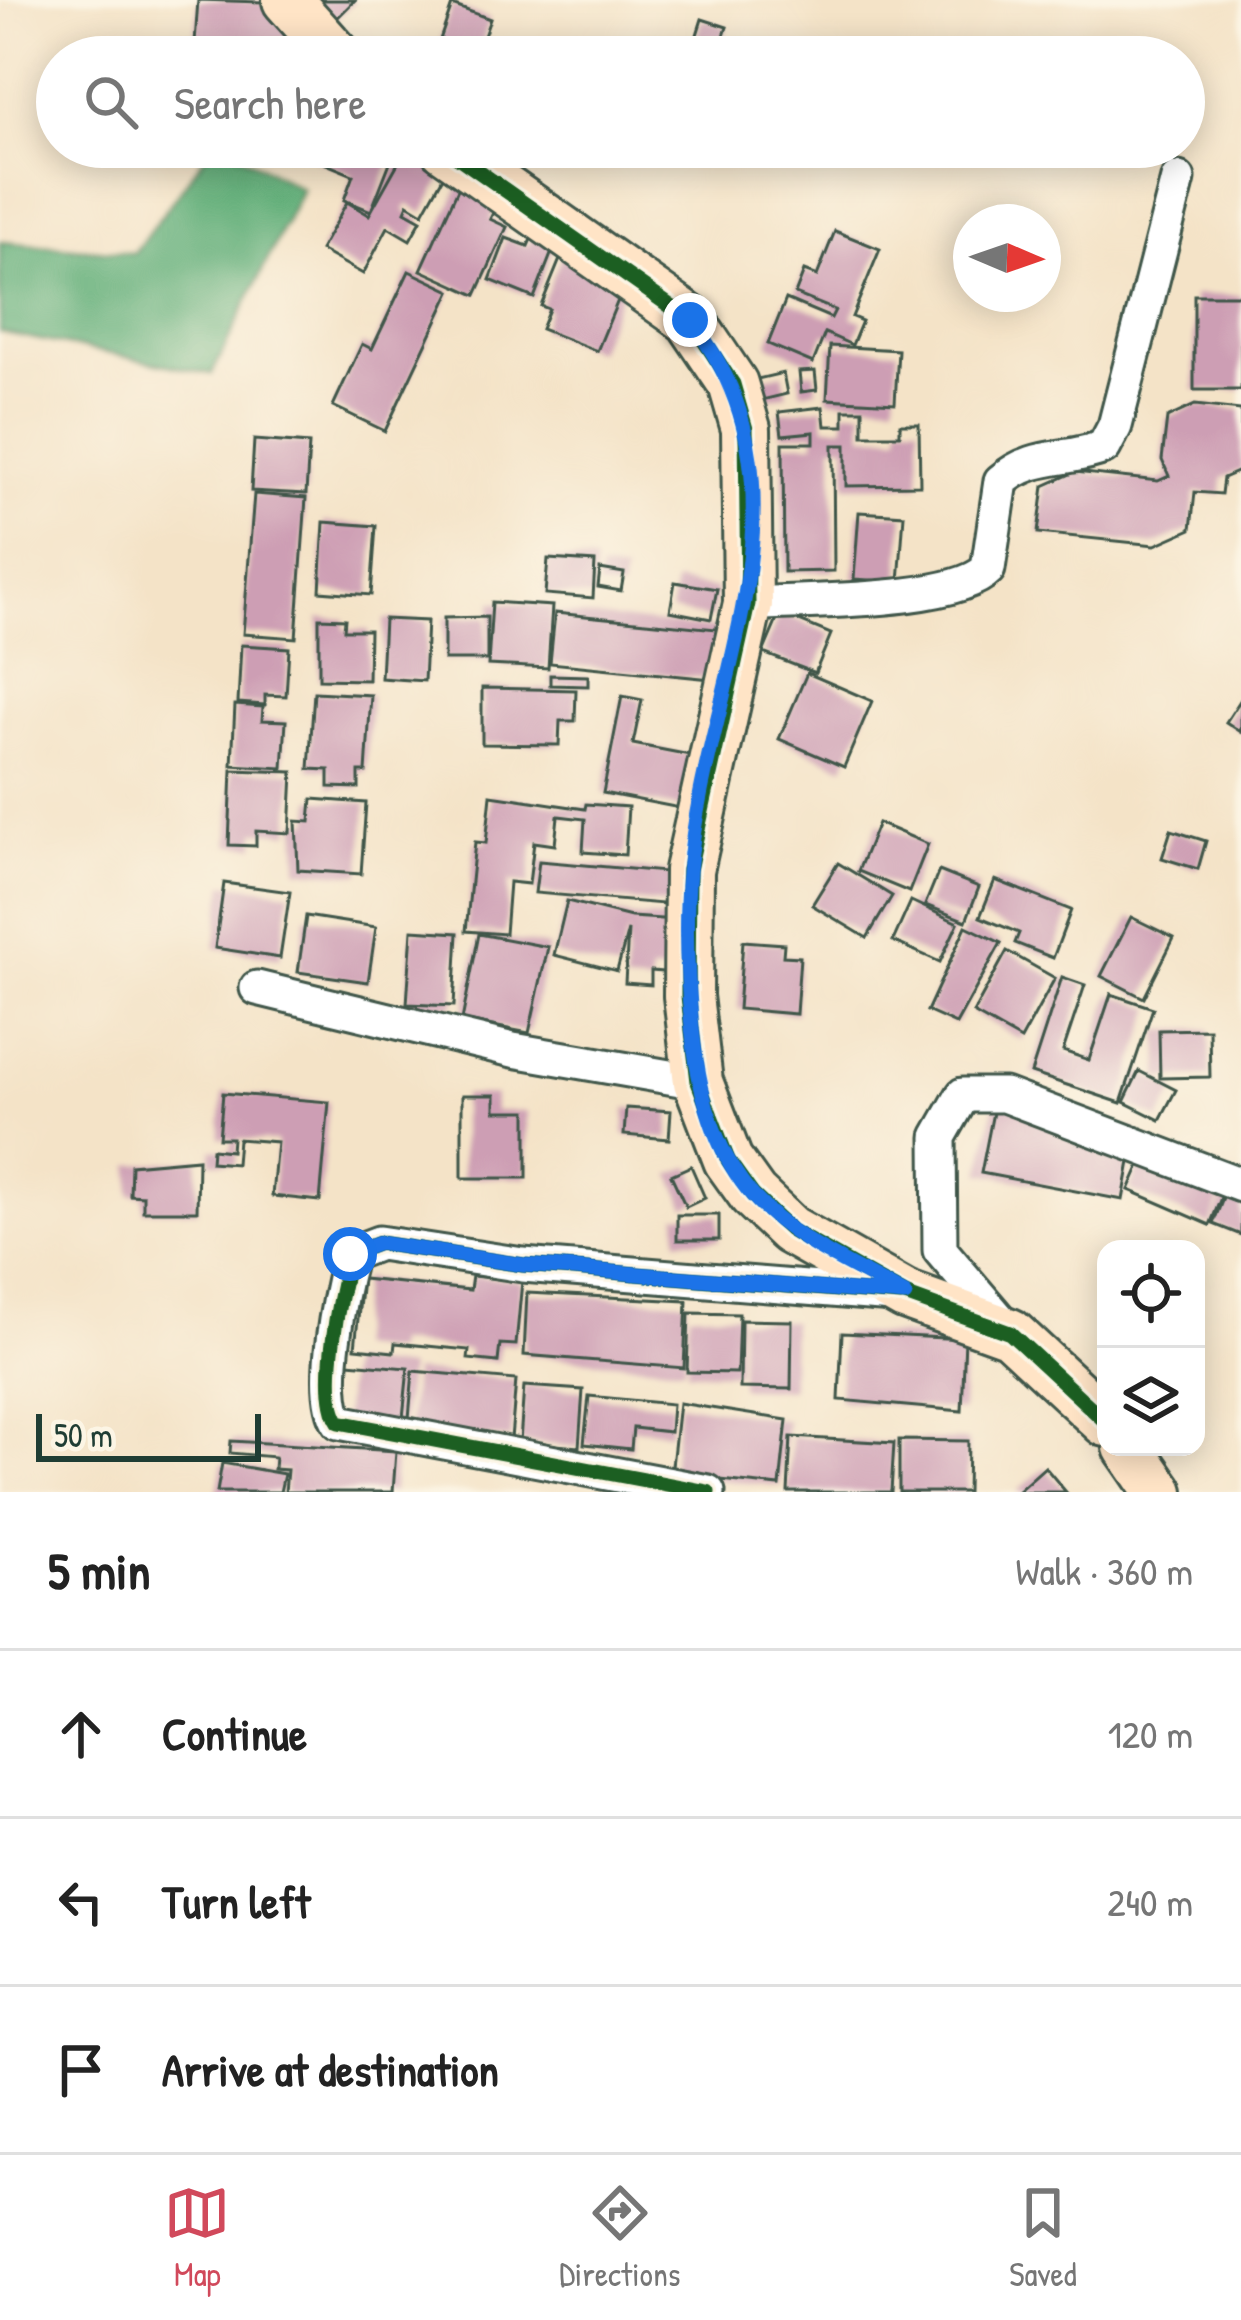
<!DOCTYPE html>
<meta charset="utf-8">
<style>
body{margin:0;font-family:"Patrick Hand",sans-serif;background:#f2f2f2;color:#222}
.controls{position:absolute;right:36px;bottom:36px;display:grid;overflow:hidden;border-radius:24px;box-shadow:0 6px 30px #0003}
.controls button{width:108px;height:108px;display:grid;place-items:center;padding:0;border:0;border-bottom:3px solid #e0e0e0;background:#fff;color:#222;font:60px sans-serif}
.compass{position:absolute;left:953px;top:204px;width:108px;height:108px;border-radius:50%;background:#fff;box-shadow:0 6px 30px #0003;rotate:92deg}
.scale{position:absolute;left:36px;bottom:30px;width:225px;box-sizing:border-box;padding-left:12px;border:6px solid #1f3d34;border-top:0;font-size:33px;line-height:42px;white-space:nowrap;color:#1f3d34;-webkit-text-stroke:9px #fcf5e5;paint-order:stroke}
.stop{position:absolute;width:36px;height:36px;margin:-27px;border:9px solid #1a73e8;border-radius:50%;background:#fff}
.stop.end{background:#1a73e8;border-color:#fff;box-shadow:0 3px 12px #0008}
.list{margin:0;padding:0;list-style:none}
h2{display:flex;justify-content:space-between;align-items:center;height:156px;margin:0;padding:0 48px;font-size:51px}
h2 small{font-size:39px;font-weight:400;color:#767676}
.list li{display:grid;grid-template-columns:78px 1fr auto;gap:36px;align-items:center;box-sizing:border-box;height:168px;padding:0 48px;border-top:3px solid #e0e0e0}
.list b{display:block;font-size:45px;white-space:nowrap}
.list em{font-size:39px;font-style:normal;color:#767676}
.icon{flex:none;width:66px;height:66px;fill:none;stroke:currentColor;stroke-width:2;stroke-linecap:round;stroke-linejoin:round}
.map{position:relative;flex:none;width:1241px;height:1492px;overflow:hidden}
.search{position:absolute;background:#fff;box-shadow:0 6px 30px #0003;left:36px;right:36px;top:36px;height:132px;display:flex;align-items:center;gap:30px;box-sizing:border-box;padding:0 42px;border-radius:66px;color:#767676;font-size:45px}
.sheet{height:660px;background:#fff}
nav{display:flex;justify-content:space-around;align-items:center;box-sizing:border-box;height:168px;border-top:3px solid #e0e0e0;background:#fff;font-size:33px;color:#767676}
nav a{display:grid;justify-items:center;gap:6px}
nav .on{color:#d1495b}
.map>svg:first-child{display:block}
</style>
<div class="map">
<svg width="1241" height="1492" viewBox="0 0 1241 1492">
<rect width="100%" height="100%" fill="#fcf5e5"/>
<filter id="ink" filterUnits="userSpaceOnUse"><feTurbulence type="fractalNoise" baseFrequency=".00833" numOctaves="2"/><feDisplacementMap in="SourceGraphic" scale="24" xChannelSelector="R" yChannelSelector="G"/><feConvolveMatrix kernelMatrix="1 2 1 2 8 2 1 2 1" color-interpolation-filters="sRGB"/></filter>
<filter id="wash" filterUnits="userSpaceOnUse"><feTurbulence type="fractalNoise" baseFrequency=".004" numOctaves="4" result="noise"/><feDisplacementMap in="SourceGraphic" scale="48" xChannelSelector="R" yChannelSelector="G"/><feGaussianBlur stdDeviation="2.7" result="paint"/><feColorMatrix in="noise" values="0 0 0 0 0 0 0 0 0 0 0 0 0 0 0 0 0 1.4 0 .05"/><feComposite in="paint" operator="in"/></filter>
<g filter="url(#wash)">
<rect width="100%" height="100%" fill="#f4e3c7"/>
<path fill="#60ae78" stroke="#407656" stroke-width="3" d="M212,147h14l76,42 -90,185 -212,-42v-90l134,11z"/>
<g id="blocks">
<g fill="#cd9eb4">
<path d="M198,0l95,3 -4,54h-95z"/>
<path d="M316,0h39l-20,20z"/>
<path d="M452,5l38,14 -7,20 16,5 -5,13h-60z"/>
<path d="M702,19l25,8 -10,30h-27z"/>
<path d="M565,41l24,10 3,-7 31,13h-65z"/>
<path d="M319,147h77l-25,64 -27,-11 9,-25 -39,-16z"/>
<path d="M407,147h24l22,12 -30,54 -15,-9 -3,7 16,9 -11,20 -22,-13 -25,47 -43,-24 27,-48 22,13z"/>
<path d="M468,167l38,18 -16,34 17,8 -31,68 -55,-25z"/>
<path d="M535,230l22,9 -23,59 -44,-18 16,-42 22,8z"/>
<path d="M835,231l45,18 -28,68 10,4 -10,24 -27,-12 -12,30 -45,-19 18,-45 45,19 4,-8 -40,-16 9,-23 13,5z"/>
<path d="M563,252l60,36 -26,63 -56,-22 8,-20 -8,-3z"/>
<path d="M409,271l42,20 -66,140 -52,-25 29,-62 10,5z"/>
<rect x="1194" y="295" width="47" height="95"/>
<path d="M830,346l68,4 -3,53 -68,-4z"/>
<path d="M815,371l2,19 -16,2 -2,-20z"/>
<path d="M783,373l4,21 -29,7 -5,-21z"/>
<path d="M1195,405l46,5v60l-18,8 -2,16 -26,-2 -4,37 -36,16 -117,-12 6,-47 31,-14 83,9 11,-5 -7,-16 5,-42z"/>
<path d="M823,407l2,19h19v-16h19v25h37v-11h19l1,61 -74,1v-41h-13l1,126 -50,1 -1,-129h31v-11l-32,3 -3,-23z"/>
<path d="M254,440l55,4 -3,50 -55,-3z"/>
<path d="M254,494l52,4 -10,140 -53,-4z"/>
<path d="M859,512l45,3 -5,67 -45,-3z"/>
<path d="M324,522l52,4 -5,69 -51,-4z"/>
<path d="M548,559l47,3 -2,36 -48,-4z"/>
<path d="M600,569l24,4 -3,18 -23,-4z"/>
<path d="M675,582l42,7 -6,30 -41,-8z"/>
<path d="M492,602l60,4 -4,62 -60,-3z"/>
<path d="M555,613l162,16 -5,50 -162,-16z"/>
<path d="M780,613l51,21 -16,39 -52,-20z"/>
<path d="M487,617v43h-43v-42z"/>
<path d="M319,618l26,1 -1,11h25l-1,50 -49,-1z"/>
<path d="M384,619l43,2 -3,60 -43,-3z"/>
<path d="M241,645l48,3 -3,48 -21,-1v10l-27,-2z"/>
<path d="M807,673l65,28 -28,66 -65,-28z"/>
<path d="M550,675l38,1v10l-38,-1z"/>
<path d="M482,688l94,2 -1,31h-15l-1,24 -77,-1z"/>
<path d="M314,692l57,3 -5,77h-7v16l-30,-1v-17l-20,-1z"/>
<path d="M622,696l20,4 -9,44 62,12 -10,53 -82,-16z"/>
<path d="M1241,699v33l-15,-10z"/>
<path d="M235,705l28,2 -1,13 24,1 -3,47 -51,-3z"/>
<path d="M232,770l61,2 -3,61 -34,-2v15l-27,-1z"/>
<path d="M491,795l94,14 1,-5 42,3 -3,48 -42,-3 2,-33 -27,-3 -3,29 -21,-3 -5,42 -20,-2 -4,52 -39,-3 9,-89 11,1z"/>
<path d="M312,799l54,4 -5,71 -63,-4 -2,-49 14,1z"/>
<path d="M878,823l50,21 -19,48 -51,-21z"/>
<path d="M1171,830l35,11 -8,28 -36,-11z"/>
<path d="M539,861l138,12 -3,32 -139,-12z"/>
<path d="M838,863l54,33 -25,42 -55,-33z"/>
<path d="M939,871l40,16 -13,34 -41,-16z"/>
<path d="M995,880l76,30 -18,48 -38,-15 4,-10 -39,-16z"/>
<path d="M224,883l66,9 -10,66 -65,-10z"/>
<path d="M567,901l64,16 45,3 -2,53 -23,-2v14l-26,-2 3,-53 -11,41 -63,-16z"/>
<path d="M911,901l47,22 -18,39 -47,-21z"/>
<path d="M306,916l70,11 -8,55 -70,-10z"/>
<path d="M1131,917l43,21 -30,60 -43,-22z"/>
<path d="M966,926l35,17 -45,81 -29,-13z"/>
<path d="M412,930l46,3 -4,73 -47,-2z"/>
<path d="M479,934l69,13 -19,86 -67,-13z"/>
<path d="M743,941l41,3 -1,12 17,1 -4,57 -58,-5z"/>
<path d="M1007,951l48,27 -34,62 -48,-27z"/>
<path d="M1062,977l23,8 -22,66 26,9 22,-66 42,14 -32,95 -90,-30z"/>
<path d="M1209,1029l1,48 -50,1 -1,-48z"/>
<path d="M1139,1071l37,19 -16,30 -36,-18z"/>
<path d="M223,1093l106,9 -9,99 -48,-5 5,-54 -39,-3 -2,25 -25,-2 1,-13 19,2 1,-13h-13z"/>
<path d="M462,1095h33v16h32v67h-65z"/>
<path d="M995,1102l141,27 -13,71 -142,-27z"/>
<path d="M626,1108l45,3 -2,28 -45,-4z"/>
<path d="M1148,1147l76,43 -14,35 -81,-35z"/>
<path d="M198,1159l-1,52h-54v-15l-13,-1 1,-30z"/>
<path d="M691,1166l14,32 -19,9 -15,-32z"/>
<path d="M1229,1183l12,5v47l-28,-11z"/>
<rect x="677" y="1215" width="42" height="25"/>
<path d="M472,1276l50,5 -6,64 -16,-1 -2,18 -30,-3 1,-9 -74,-7 -1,9 -39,-4 7,-69 108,11z"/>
<path d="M527,1293l160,8 -3,67 -160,-13z"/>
<path d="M689,1313l50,1 -2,59 -50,-1z"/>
<path d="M741,1320l51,1 -1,68 -51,-1z"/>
<path d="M842,1333l123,6 -3,72 -123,-11z"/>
<path d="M348,1363l60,5 -6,60 -59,-6z"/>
<path d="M413,1371l103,9 -5,59 -103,-9z"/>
<path d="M524,1386l59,4 -4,57 -59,-5z"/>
<path d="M589,1396l83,8 -2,28 -37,-4 -2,21 -47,-5z"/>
<path d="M679,1403l108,17 -7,66 -109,-11z"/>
<path d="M791,1437l103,6 -3,49h-103z"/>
<path d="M899,1440l69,1 -1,51h-68z"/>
<path d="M231,1441l165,10 -3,41h-108l2,-22 -13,-1 1,-12 -45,-4z"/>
<path d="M222,1463l62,11 -4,18h-63z"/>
<path d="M1045,1467l21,25h-49z"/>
</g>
</g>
</g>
<g filter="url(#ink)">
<use href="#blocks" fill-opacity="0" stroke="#3f564a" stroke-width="3"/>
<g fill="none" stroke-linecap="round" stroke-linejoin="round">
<defs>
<g id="street">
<path d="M748,604c52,-4 206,0 240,-35l13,-88c33,-29 65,-19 103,-34l11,-21 63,-247"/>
<path d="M257,988l256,62 185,32"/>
<path d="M1009,1331l-69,-81 -1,-113 24,-42h41l237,90"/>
<path d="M708,1492l-369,-70c-21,-30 2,-134 11,-168l29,-11 144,22 370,30"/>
</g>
<g id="secondary">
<path d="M287,0l51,57"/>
<path d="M444,147l246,173 43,64 13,45 2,175 -59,266 -1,126 10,86 30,78 25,35 37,35 115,65 105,38 96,89"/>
<path d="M1128,1447l31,45"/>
</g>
</defs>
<use href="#street" stroke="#3f564a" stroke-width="39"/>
<use href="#secondary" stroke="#3f564a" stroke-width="54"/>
<use href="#street" stroke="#fff" stroke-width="33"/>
<use href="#secondary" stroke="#ffe4c6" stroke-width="48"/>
<defs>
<g id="cycleway">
<path d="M444,147l246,173 43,64 13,45 2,175 -59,266 -1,126 10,86 30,78 25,35 37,35 115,65 105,38 96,89"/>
<path d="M708,1492l-369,-70c-21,-30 2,-134 11,-168l29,-11 144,22 378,30"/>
</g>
</defs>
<use href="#cycleway" stroke="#fcf5e5" stroke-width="22"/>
<use href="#cycleway" stroke="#1b5e20" stroke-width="15"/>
</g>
</g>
<g fill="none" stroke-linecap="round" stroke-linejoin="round" filter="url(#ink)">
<path stroke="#1a73e8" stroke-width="15" d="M350,1254l29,-11 145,22 381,30c-52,-29 -112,-54 -152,-99 -38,-43 -54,-105 -60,-160 -6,-53 -9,-110 -4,-164 15,-185 136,-382 1,-552"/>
</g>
</svg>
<div class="controls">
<button><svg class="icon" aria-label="locate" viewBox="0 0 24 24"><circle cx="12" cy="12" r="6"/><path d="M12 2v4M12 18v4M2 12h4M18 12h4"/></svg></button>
<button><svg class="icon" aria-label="layers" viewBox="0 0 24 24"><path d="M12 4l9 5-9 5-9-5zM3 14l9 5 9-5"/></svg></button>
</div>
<svg class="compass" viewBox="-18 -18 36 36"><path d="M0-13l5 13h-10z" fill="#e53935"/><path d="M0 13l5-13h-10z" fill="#767676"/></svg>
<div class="scale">50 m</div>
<div class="stop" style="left:350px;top:1254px"></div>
<div class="stop end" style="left:690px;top:320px"></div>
<div class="search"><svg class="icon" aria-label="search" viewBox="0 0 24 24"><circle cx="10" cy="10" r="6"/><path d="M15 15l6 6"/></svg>Search here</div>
</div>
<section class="sheet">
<h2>5 min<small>Walk · 360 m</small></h2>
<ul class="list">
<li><svg class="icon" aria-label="ahead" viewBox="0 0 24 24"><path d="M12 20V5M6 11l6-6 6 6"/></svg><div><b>Continue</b></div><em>120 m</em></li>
<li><svg class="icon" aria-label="left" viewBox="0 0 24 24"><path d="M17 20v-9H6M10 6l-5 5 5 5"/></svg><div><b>Turn left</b></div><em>240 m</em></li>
<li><svg class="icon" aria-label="arrive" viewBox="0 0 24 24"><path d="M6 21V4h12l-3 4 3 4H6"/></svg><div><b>Arrive at destination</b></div></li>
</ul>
</section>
<nav>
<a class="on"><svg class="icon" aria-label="map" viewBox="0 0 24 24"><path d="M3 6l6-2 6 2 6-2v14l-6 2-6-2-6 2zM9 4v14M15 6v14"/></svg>Map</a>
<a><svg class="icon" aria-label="directions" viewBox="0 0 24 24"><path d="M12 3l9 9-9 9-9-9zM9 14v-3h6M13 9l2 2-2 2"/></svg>Directions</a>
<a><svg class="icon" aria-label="saved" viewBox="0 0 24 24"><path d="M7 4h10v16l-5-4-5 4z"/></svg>Saved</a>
</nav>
